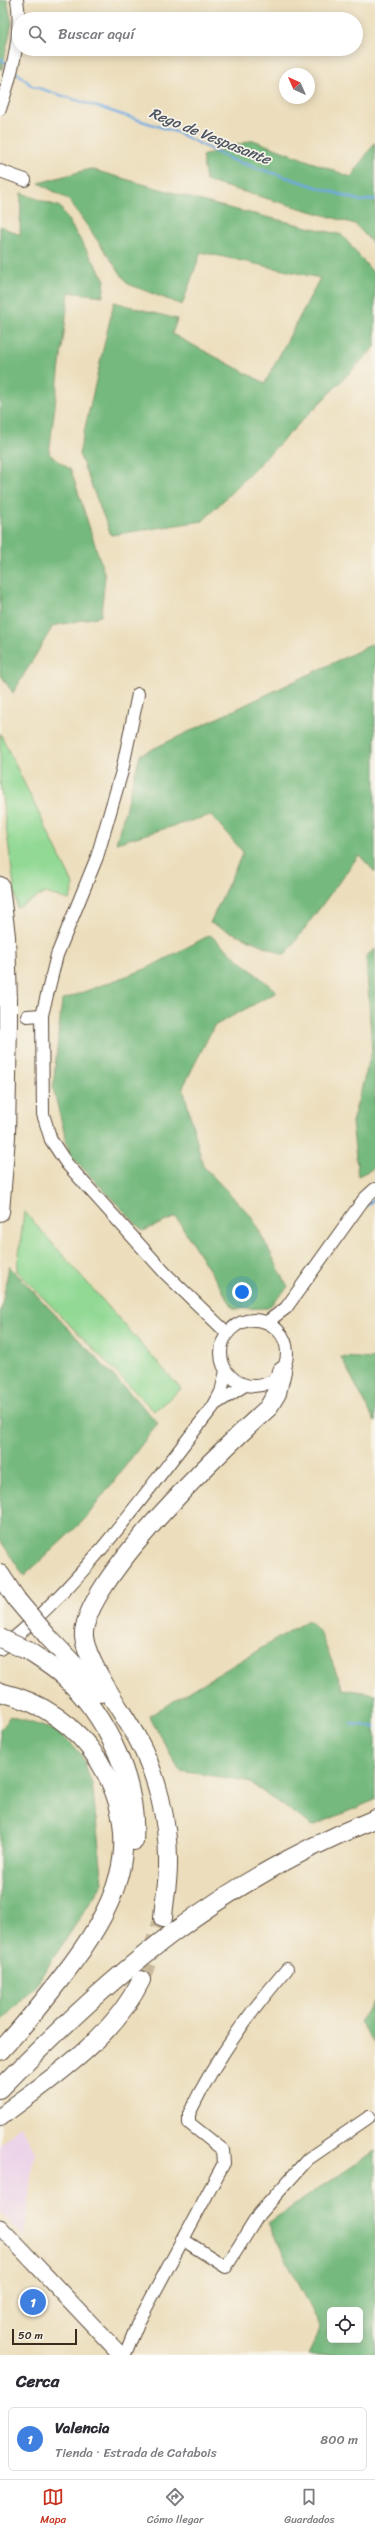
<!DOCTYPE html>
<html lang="es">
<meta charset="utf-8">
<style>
body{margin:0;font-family:Sriracha,sans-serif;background:#f2f2f3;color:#2b2b33}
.controls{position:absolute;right:12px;bottom:12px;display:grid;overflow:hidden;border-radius:6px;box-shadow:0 2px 10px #0003}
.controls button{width:36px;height:36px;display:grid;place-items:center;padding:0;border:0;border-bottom:1px solid #e1e1e2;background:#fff;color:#2b2b33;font:20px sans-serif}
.compass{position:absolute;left:279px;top:68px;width:36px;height:36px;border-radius:50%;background:#fff;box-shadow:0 2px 10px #0003;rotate:315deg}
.scale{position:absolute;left:12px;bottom:10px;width:65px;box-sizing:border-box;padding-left:4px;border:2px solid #3b2a1e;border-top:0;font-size:11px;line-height:14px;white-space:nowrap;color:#3b2a1e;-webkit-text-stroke:3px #f7f3e8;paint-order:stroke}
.you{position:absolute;left:242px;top:1292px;width:14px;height:14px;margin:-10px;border:3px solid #fff;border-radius:50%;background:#1a73e8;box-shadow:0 0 0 6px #1a73e833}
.badge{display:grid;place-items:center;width:26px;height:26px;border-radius:50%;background:#c8321e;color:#fff;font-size:13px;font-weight:700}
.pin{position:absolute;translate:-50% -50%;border:2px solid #fff;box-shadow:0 1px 4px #0006}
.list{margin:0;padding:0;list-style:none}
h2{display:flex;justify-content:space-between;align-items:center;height:52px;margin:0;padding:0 16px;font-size:17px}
h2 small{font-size:13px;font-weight:400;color:#7c7c81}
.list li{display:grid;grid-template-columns:26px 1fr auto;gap:12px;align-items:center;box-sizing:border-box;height:64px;margin:0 8px 8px;padding:0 8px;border:1px solid #e1e1e2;border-radius:6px}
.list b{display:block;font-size:15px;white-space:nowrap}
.list p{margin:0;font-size:13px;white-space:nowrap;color:#7c7c81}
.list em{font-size:13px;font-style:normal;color:#7c7c81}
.icon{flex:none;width:22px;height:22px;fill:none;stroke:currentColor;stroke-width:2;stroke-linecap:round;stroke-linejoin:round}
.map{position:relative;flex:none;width:375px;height:2355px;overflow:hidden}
.search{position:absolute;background:#fff;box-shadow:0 2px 10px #0003;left:12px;right:12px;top:12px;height:44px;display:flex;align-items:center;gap:10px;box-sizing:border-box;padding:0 14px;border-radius:22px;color:#7c7c81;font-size:15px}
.sheet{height:124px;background:#fff}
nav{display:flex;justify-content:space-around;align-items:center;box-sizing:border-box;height:56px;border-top:1px solid #e1e1e2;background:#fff;font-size:11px;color:#7c7c81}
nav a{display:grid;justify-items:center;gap:2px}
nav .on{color:#c8321e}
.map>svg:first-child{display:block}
</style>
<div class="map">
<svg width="375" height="2355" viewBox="0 0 375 2355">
<rect width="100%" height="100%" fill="#f7f3e8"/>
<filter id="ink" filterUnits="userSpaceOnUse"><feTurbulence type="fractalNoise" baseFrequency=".025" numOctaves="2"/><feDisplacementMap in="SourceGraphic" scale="8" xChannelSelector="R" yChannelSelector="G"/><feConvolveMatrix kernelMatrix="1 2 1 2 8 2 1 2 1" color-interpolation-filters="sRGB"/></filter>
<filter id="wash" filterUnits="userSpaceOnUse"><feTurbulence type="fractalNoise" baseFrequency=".012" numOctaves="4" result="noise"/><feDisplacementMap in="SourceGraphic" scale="16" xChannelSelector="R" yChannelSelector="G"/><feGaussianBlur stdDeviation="0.9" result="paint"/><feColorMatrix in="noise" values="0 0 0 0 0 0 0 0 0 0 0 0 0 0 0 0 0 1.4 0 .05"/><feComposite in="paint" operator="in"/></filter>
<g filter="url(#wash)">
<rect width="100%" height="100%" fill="#ecdebc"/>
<path fill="#ecd1e9" d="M21,2125l14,26 -10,86 -25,-25v-68z"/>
<g fill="#92d994" stroke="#668259">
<path d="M0,733l74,153 -5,14 -24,-7 -28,15 -17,-126z"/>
<path d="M24,1211l157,178 -27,22 -137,-140z"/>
</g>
<g fill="#75b97e" stroke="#58724e" fill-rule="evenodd">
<path d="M0,0h7l5,23 -10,46h-2z"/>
<path d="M253,140l98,37 24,-35v104l-20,-22 -149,-43 -4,-25z"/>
<path d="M90,169l126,36 126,30 33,40v72l-172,174 -92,14 -32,-81 35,-152 63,17 -5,15 93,49 55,-105 -119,-26 -19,53 -54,-21 -59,-84 -30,-17z"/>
<path d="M21,193l39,14 45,73 -2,16 -34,-4 -20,162 22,16 34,106 -4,40 -48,10 -40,67 -13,-19v-448l20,9z"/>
<path d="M375,643v229l-16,-17 -74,100 -75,-32 33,-71 -32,-37 -95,28 24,-88z"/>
<path d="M210,935l67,57 -63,34 -31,61 20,79 49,51 36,70 -20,21 -34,1 -58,-92 -33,14 -73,-76 -17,-67 9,-88 86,-32z"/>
<path d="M375,949v219l-17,8 -6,-54 20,-71 -6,-95z"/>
<path d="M9,1266l149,157 -73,96 -61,57 -24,-36v-225z"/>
<path d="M341,1357l34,2v63z"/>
<path d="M308,1620l12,12 23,57 32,5v106l-62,26 -66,-45 -67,-10 -31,-55z"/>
<path d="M10,1716l47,15 24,23 11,30 11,99 -68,103 -35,36v-292z"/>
<path d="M375,2000v44l-16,-22z"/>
<path d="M375,2151v204h-67l13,-27 -53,-105zM330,2310h30v30h-30z"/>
</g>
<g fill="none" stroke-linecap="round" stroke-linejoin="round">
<g stroke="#70a9e0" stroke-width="2.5">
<path d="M0,58l9,7"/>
<path d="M15,71l17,15 144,46 56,28 129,41 14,-2"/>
<path d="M366,1206l9,-8"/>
<path d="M351,1724l24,3"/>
</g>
</g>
</g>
<g filter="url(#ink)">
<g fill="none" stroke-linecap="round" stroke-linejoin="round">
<path stroke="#c9ba9c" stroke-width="18" stroke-dasharray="18 9" stroke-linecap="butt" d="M141,1980l22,-62"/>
<defs>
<g id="minor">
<path d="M0,109c11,-32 23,-75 17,-109"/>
<path d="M0,171l25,9"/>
<path d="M138,694l-16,77 -25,86 -40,98 -15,60 1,99 8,26 16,24 99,110 61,59"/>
<path d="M27,1016l15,-1"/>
<circle cx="254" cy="1353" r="33"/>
<path d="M267,1322l19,-14 78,-109 11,-10"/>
<path d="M217,1403l28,-18"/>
<path d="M0,1649c84,-64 147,-160 213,-242l8,-15 5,-21"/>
<path d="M182,2239l44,28 33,-53 49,-55 61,-42"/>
<path d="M125,2355l13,-32 86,-160 -1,-13 -34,-27v-9c25,-53 60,-101 98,-145"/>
</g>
<path id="major" d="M0,2227l121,128"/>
<g id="highway">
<path d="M0,886l6,50 2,65"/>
<path d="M0,1212l6,-75 2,-117"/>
<path d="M0,1574l17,26"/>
<path d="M49,1638l52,55"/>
<path d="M28,1651c12,8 25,16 35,25 44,39 75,106 71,165"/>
<path d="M0,1692c42,10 75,32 99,69 50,82 16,148 -37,216 -20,26 -40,51 -62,74"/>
<path d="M163,1918c1,-17 5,-35 5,-52 1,-43 -11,-93 -32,-130 -14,-25 -49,-73 -52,-99 -4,-53 143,-192 184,-229l9,-15 5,-22"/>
<path d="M0,2089c115,-118 220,-208 375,-270"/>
<path d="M0,2117c51,-39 112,-77 141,-137"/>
</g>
</defs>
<use href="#minor" stroke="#564536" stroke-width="14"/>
<use href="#major" stroke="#564536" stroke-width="17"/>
<use href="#highway" stroke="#564536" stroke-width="20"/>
<use href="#minor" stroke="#fff" stroke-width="12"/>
<use href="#major" stroke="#fff" stroke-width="15"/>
<use href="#highway" stroke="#fff" stroke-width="18"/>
<defs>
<g id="highway-bridge">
<path d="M8,1020v-19"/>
<path d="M17,1600l32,38"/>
<path d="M0,1638l28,13"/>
</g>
</defs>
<use href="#highway-bridge" stroke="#564536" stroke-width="20" stroke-linecap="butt"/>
<use href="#highway-bridge" stroke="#fff" stroke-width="18"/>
</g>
</g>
<g text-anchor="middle" stroke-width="3.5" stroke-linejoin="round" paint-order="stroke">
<g font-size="15" font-style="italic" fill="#4e5662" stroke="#f7f3e8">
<text transform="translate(210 136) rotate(22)" y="5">Rego de Vespasante</text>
</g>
</g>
</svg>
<div class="controls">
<button><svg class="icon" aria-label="locate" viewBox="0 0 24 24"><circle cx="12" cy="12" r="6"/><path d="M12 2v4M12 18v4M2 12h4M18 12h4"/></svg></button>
</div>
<svg class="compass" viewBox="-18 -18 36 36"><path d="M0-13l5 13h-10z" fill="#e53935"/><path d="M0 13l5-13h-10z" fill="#7c7c81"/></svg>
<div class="scale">50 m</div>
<div class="you"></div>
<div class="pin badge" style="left:33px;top:2302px;background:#3f7fe0">1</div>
<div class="search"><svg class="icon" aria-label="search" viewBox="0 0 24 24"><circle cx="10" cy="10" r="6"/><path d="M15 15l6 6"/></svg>Buscar aquí</div>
</div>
<section class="sheet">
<h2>Cerca<small></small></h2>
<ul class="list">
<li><span class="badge" style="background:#3f7fe0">1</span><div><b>Valencia</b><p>Tienda · Estrada de Catabois</p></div><em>800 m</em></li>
</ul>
</section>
<nav>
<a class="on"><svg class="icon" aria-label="map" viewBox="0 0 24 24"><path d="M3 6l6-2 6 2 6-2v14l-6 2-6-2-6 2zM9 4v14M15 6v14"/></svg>Mapa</a>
<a><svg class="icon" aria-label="directions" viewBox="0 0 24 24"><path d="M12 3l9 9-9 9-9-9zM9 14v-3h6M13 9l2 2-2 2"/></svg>Cómo llegar</a>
<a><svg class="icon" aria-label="saved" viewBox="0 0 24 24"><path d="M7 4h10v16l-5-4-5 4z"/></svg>Guardados</a>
</nav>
